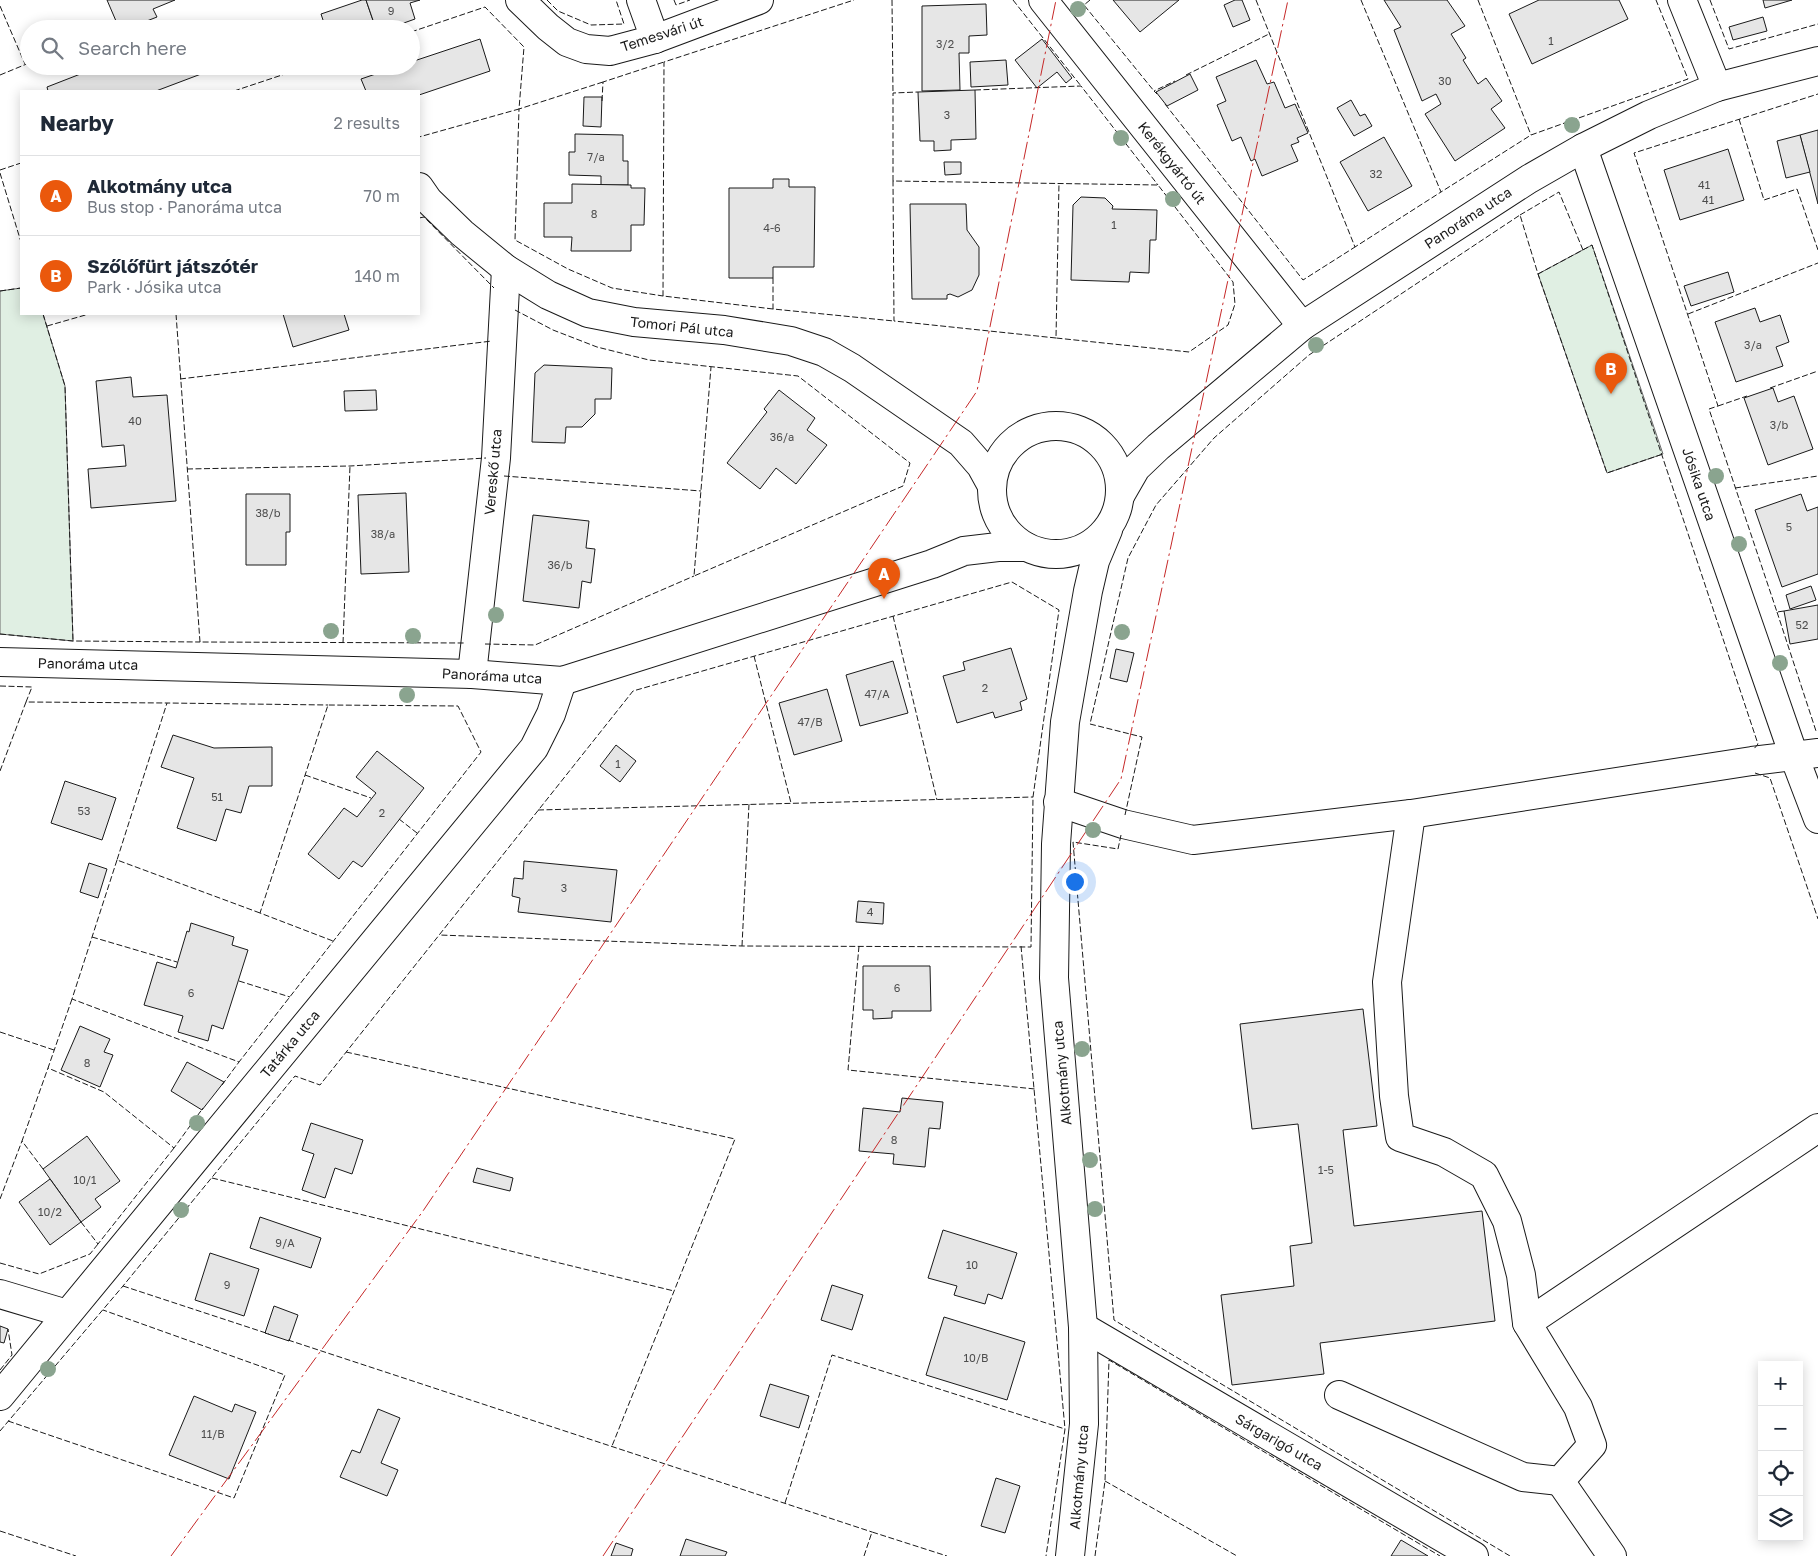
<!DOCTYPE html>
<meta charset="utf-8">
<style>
body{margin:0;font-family:"Golos Text",sans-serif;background:#f6f6f7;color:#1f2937}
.controls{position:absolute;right:15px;bottom:15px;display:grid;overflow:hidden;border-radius:0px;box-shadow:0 2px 12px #0003}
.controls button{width:45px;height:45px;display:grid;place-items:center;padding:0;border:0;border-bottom:1px solid #e0e1e3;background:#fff;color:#1f2937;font:25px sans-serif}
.you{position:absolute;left:1074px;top:881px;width:18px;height:18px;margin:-12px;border:4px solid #fff;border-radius:50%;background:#1a73e8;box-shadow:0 0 0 8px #1a73e833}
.badge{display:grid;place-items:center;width:32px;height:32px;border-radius:50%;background:#ea580c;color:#fff;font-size:16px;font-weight:700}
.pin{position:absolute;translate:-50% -41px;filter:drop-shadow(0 1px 2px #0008)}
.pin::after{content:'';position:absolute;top:26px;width:18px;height:15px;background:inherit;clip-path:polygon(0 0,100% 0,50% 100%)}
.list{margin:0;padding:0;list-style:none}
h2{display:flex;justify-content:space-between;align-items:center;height:65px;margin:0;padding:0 20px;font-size:21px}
h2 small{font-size:16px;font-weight:400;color:#747a83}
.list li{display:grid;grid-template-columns:32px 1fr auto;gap:15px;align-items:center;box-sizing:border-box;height:80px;padding:0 20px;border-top:1px solid #e0e1e3}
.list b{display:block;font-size:19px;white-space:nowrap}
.list p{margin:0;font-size:16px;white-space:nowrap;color:#747a83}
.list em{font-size:16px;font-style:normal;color:#747a83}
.icon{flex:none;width:28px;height:28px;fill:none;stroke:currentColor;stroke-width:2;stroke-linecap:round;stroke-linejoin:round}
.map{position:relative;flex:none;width:1818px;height:1556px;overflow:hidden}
.search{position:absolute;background:#fff;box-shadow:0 2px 12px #0003;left:20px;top:20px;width:400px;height:55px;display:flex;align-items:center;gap:12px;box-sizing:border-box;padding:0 18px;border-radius:28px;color:#747a83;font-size:19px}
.panel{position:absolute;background:#fff;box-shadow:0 2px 12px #0003;left:20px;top:90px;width:400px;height:225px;border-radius:0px}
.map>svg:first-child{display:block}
</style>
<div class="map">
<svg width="1818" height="1556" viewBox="0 0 1818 1556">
<rect width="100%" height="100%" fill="#fff"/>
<g fill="#e0efe3" stroke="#6a6a6a">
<path d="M1592,245l71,209 -56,19 -69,-199z"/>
<path d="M21,288v26h22l22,72 8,255 -73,-7v-343z"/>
</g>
<g fill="#e6e6e6" stroke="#1a1a1a">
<path d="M107,0h68l-22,9 4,8 -23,9 -2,-3 -13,5z"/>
<path d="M362,0h4l10,29h-50l-5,-15z"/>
<path d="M366,0h54l-10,3 5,16 -28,10h-11z"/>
<path d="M1113,0h66l-39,32z"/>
<path d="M1235,0h7l8,20 -17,7 -9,-22z"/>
<path d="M1384,0h63l18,26 -14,8 15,24 -3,2 15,24 8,-6 16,23 -11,8 14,19 -50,33 -30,-47 16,-10 -5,-10 -14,7 -28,-71 7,-3z"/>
<path d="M1539,0h80l9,19 -96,45 -23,-50z"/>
<path d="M1763,0h29l-27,8z"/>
<path d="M986,4l1,31 -18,1v17h-10l1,37 -38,1v-85z"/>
<path d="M1763,17l4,14 -34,9 -4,-13z"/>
<path d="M480,39l10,32 -71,24v-4h-53l-5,-12 38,-13h12v-4z"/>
<path d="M1042,39l30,39 -6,5 -9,-11 -20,16 -22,-28z"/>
<path d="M1006,60l2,25 -37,2 -1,-25z"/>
<path d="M1256,60l11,24 7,-2 11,26 10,-4 13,29 -11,5 2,4 -8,3 7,16 -36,15 -7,-17 -4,2 -10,-24 -9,4 -15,-36 9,-4 -10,-24z"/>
<path d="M101,66h116v2l-61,23h-108l-1,-4z"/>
<path d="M1190,74l8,16 -31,16 -11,-14z"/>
<path d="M975,90l1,49 -25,1v10l-17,1v-10h-14l-2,-49z"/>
<path d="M584,97h18l-1,30 -18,-1z"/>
<path d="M1351,100l9,16 5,-2 7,12 -18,10 -17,-28z"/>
<path d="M1818,130v74l-18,-69z"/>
<path d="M575,134l48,1v26h5v24h-27v-9l-32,-1v-23h6z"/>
<path d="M1800,135l10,37 -24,6 -9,-37z"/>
<path d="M1384,137l28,49 -44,25 -28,-49z"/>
<path d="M1728,149l16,51 -64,20 -16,-50z"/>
<path d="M944,162h17v12l-16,1z"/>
<path d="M773,179h16v8h26l-1,80h-41v11h-44v-90h44z"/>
<path d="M572,184l56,1h3v3h14l-1,37h-13v26h-60l1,-14h-28v-34h28z"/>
<path d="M1081,197l24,1 8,8 -1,3 45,1 -1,30h-6l-1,33 -19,-1 -1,10 -58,-2 2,-75z"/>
<path d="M910,204h56l1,26 12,17v28l-7,15 -14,7 -8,-3 -3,1v4h-35z"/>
<path d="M1728,272l6,20 -43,14 -7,-20z"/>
<path d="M1755,308l5,14 20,-7 9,27 -13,5 7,19 -47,16 -21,-60z"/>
<path d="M283,314h61l5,16 -56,17z"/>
<path d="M544,365l68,3 -1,31h-16v15l-13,13h-16l-1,16 -33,-1 3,-69z"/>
<path d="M131,377l2,20 34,-2 9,106 -85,7 -3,-39 38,-3 -2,-21 -22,2 -6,-66z"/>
<path d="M1773,388l5,14 16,-6 19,53 -45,16 -24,-67z"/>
<path d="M376,390l1,20 -32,1 -1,-20z"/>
<path d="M779,390l36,28 -8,12 20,15 -31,39 -20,-16 -16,21 -33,-26 40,-51 -3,-3z"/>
<path d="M406,493l3,79 -48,2 -3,-79z"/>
<path d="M246,494h44v38h-4v33h-40z"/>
<path d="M1801,494l6,17 11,-4v67l-36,13 -27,-77z"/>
<path d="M533,515l56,6 -3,27 9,1 -4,34 -9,-2 -3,27 -56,-7z"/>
<path d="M1811,586l5,14 -26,9 -4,-14z"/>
<path d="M1818,605v34l-28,5 -6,-33z"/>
<path d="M1011,648l16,51 -7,3 2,8 -27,8 -2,-6 -36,11 -14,-47 22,-6 -2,-8z"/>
<path d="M1116,649l18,4 -7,29 -17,-4z"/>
<path d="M893,661l15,52 -48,13 -14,-51z"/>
<path d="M827,689l15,52 -48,14 -15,-52z"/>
<path d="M173,735l41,13 58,-1v39h-23l-8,27 -15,-4 -10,32 -39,-13 17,-50 -33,-11z"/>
<path d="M616,745l20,16 -16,21 -20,-16z"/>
<path d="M377,751l47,37 -62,79 -9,-6 -14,18 -31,-25 36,-46 13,9 19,-24 -20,-16z"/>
<path d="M65,781l51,17 -14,42 -51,-17z"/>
<path d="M524,861l93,9 -6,52 -93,-10 2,-14 -8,-2 2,-18 9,1z"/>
<path d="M89,863l18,6 -9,29 -18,-6z"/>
<path d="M858,901l26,2 -1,21 -27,-2z"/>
<path d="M191,923l43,14 -2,8 16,5 -25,79 -11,-4 -4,16 -30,-9 5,-16 -39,-11 13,-43 19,6 11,-37 2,1z"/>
<path d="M863,966h67l1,45h-39v7l-19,1v-9h-10z"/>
<path d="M1363,1009l14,117 -34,4 11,96 128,-15 13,110 -175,22 4,31 -92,11 -11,-90 73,-9 -4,-40 22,-3 -14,-119 -46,5 -12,-105z"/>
<path d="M80,1026l30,13 -6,13 9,3 -13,32 -39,-17z"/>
<path d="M187,1062l37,20 -22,28 -31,-19z"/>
<path d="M902,1098l41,4 -3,27 -11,-1 -4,39 -32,-3 1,-10 -35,-3 4,-43 37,4z"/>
<path d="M311,1123l52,17 -11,34 -17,-6 -10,30 -23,-8 12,-36 -12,-4z"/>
<path d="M87,1136l33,45 -25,18 6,8 -20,15 -38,-53z"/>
<path d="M477,1168l36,10 -3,13 -37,-9z"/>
<path d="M50,1179l31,43 -31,23 -31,-43z"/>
<path d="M260,1217l61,21 -10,30 -61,-20z"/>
<path d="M943,1230l74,23 -15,46 -14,-5 -3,10 -31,-9 3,-9 -29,-8z"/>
<path d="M210,1253l49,16 -15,47 -49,-16z"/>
<path d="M832,1285l31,10 -11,35 -31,-10z"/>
<path d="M274,1306l24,9 -9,26 -24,-8z"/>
<path d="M944,1317l81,25 -18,58 -81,-25z"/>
<path d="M0,1326l8,3 -4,14 -4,-1z"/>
<path d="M770,1384l39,12 -10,32 -39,-12z"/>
<path d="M194,1396l38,16 3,-8 21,8 -27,67 -60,-24z"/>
<path d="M378,1409l22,9 -19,45 17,7 -11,26 -47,-19 12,-27 8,3z"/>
<path d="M996,1478l24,8 -15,47 -24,-7z"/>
<path d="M686,1539l41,13 -2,4h-45z"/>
<path d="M1401,1540l27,16h-37z"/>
<path d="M616,1543l17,6 -2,7h-20z"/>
</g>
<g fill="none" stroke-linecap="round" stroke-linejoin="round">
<defs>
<g id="minor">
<path d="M520,0l28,27 19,15 19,7 24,2 45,-12 104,-39"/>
<path d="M641,0l14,39"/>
<path d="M1043,0l259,326"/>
<path d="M1682,0l35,87"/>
<path d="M1583,148l211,608 24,63"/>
<path d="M419,187l9,13 34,33 44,36 42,26 40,18 46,9 90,8 67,11 33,11 28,16 109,75 20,23 11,20"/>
<circle cx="1056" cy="490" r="64"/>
<path d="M1121,494l15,-26 22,-21 144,-121 227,-147 54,-31 66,-33 68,-28 101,-26"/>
<path d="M0,662l472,12 90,7 370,-117 32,-13 34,-4h28"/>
<path d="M472,674l24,-216 10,-189"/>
<path d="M1058,802l65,22 70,16 218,-26 341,-53 66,-8"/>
<path d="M0,1294l67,20"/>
<path d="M1527,1323l291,-195"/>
<path d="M1083,1327l391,229"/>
<path d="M1339,1395l184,82 37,4 32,-36 -14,-38 -51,-84 -6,-48 -14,-54 -23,-46 -40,-23 -44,-15 -6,-41 -7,-114 24,-168"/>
<path d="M0,1396l534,-648 17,-34 11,-33"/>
<path d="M1560,1481l52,75"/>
<path d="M1070,1556l14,-132 -1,-97 -29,-349 2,-134 9,-122 23,-131 7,-30 13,-31"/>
</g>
</defs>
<use href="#minor" stroke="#1a1a1a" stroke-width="30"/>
<use href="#minor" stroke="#fff" stroke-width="28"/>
<g stroke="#1a1a1a" stroke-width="1" stroke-dasharray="6 2.5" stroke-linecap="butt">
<path d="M547,0l11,11 33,14 33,-1 -8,-24"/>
<path d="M674,0l2,5 14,-5"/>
<path d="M892,0l1,93"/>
<path d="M1013,0l68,86"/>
<path d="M1090,0l-6,5 70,86"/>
<path d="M1256,0l99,247 86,-55"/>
<path d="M1361,0l80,192 90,-57 157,-56 -32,-79"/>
<path d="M1478,0l53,135"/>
<path d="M1710,0l19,49 89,-25"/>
<path d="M0,6l25,58"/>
<path d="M411,32l74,-25 39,40 -5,62 -100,28"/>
<path d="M0,75l29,-12"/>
<path d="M1186,75l83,-41"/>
<path d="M603,82l-84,27 -4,131 53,29 44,19 51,8"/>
<path d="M975,90l106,-4 77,99"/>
<path d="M234,91l75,-25"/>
<path d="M1157,94l-3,-3 21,-10"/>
<path d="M602,101l1,-19 61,-20"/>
<path d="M1165,104l138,176 52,-33"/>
<path d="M1739,119l25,81 33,-11 21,61"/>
<path d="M0,170l21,-7"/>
<path d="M0,173l21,69"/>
<path d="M893,181v-88l25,-1"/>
<path d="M1520,215l39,-23 24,58"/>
<path d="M419,218l5,-1 70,71"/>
<path d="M1538,274l54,-29 166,499 -5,6"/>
<path d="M773,278v31l121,12"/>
<path d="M0,291l21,-3"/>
<path d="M773,309l-110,-13 1,-234 190,-62"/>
<path d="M515,310l38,20 44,17 52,13 149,16 112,87 -7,23 -209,90 17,-209"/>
<path d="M43,314l22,72 8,255"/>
<path d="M176,314l24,328 265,1"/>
<path d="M1688,314l130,-51"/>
<path d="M47,326l42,-12"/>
<path d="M1056,338l-162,-17 -1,-140 265,4 75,97 2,22 -7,21 -39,27 -133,-14 3,-155"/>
<path d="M180,379l312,-38"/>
<path d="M1770,388l48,-17"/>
<path d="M1718,406l29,-10"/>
<path d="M187,469l163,-3 136,-8"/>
<path d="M504,476l197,15"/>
<path d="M1735,488l83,-12"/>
<path d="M1784,611l-7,1 -68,-203 9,-3 -84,-253 184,-59"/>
<path d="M1777,612l39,119h2"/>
<path d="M893,616l44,184"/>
<path d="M0,634l73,7 127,1"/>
<path d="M343,643l7,-177"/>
<path d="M485,644l50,1 159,-69"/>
<path d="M754,656l37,147"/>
<path d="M0,686l32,1 -6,15"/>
<path d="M0,771l26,-69 141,1"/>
<path d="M1755,773l15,5 48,141"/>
<path d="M305,775l66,23"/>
<path d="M538,810l495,-13"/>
<path d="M1125,815l17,-78 -52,-13 38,-166 28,-53 58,-67 95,-83 211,-140 18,59 69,199 56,-19"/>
<path d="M399,819l18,14"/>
<path d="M1121,835l-3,14 -45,-7 41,478 396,236"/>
<path d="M117,860l-45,139 167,63 242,-310 -23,-46 -130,-1 -68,208 73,28"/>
<path d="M260,913l-143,-53 50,-157 161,2"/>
<path d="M92,937l85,25"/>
<path d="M742,946l7,-142"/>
<path d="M859,946l-11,124 187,19"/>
<path d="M1021,946l44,483 -19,127"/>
<path d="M239,981l51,16"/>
<path d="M72,999l-24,69 56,24 70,56 29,-40"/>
<path d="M0,1032l54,18"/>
<path d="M346,1052l389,87 -123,307"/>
<path d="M222,1085l17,-23"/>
<path d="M43,1169l-21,-28 26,-73"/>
<path d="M212,1178l462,113"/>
<path d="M0,1199l22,-58"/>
<path d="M81,1222l17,22 76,-96"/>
<path d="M0,1263l39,11 51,-20 8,-10"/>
<path d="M123,1286l146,48"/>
<path d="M288,1340l584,192"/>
<path d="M0,1370l12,-15 -4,-26"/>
<path d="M8,1421l226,77 51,-123 -182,-65"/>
<path d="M0,1431l123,-145 172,-210 25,9 313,-394 379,-109 47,28 -26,187 -2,150 -289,-1 -303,-11"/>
<path d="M1105,1481l132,75"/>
<path d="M785,1503l47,-148 233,74"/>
<path d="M0,1531l76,25"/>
<path d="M864,1556l8,-24 75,24"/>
<path d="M1095,1556l10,-75 4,-121 331,196"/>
</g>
<g stroke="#c62828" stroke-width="1" stroke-dasharray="18 4 2.5 4" stroke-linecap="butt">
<path d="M171,1556l252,-345 554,-820 79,-391"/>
<path d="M603,1556l518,-777 167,-779"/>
</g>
</g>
<g fill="#8aa48f">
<circle cx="1078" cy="9" r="8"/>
<circle cx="1572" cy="125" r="8"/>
<circle cx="1121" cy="138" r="8"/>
<circle cx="1173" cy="199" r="8"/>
<circle cx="1316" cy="345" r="8"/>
<circle cx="1716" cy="476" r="8"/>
<circle cx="1739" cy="544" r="8"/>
<circle cx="496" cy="615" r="8"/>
<circle cx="331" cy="631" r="8"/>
<circle cx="1122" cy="632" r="8"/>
<circle cx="413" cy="636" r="8"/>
<circle cx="1780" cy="663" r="8"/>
<circle cx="407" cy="695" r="8"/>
<circle cx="1093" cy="830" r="8"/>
<circle cx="1082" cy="1049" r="8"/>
<circle cx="197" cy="1123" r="8"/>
<circle cx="1090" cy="1160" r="8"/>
<circle cx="1095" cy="1209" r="8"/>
<circle cx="181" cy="1210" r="8"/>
<circle cx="48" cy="1369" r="8"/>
</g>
<g text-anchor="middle" stroke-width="4" stroke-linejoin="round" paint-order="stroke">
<g font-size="11" fill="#4d4d4d">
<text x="391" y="15">9</text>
<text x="1551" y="45">1</text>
<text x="945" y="48">3/2</text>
<text x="1445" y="85">30</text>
<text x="947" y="119">3</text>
<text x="596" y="161">7/a</text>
<text x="1376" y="178">32</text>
<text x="1704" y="189">41</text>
<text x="1708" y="204">41</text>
<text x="594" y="218">8</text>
<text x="1114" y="229">1</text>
<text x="772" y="232">4-6</text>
<text x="1753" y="349">3/a</text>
<text x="135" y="425">40</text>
<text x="1779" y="429">3/b</text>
<text x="782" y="441">36/a</text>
<text x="268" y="517">38/b</text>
<text x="1789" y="531">5</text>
<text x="383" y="538">38/a</text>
<text x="560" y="569">36/b</text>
<text x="1802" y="629">52</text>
<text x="985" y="692">2</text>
<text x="877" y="698">47/A</text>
<text x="810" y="726">47/B</text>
<text x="618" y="768">1</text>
<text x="217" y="801">51</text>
<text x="84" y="815">53</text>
<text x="382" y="817">2</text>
<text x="564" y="892">3</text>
<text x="870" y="916">4</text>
<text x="897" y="992">6</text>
<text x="191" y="997">6</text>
<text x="87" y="1067">8</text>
<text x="894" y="1144">8</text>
<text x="1326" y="1174">1-5</text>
<text x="85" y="1184">10/1</text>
<text x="50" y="1216">10/2</text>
<text x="285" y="1247">9/A</text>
<text x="972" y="1269">10</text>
<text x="227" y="1289">9</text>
<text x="976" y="1362">10/B</text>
<text x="213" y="1438">11/B</text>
</g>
<g font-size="14" fill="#1a1a1a" stroke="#fff">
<text transform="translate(662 34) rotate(-18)" y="5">Temesvári út</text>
<text transform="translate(1172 163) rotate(52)" y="5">Kerékgyártó út</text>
<text transform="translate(1468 218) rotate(-33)" y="5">Panoráma utca</text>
<text transform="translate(682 327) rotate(6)" y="5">Tomori Pál utca</text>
<text transform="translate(493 472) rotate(-85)" y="5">Vereskő utca</text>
<text transform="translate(1699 484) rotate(71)" y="5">Jósika utca</text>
<text transform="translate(88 664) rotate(1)" y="5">Panoráma utca</text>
<text transform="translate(492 676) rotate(3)" y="5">Panoráma utca</text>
<text transform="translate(290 1044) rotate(-50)" y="5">Tatárka utca</text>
<text transform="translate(1062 1073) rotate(-95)" y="5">Alkotmány utca</text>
<text transform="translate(1279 1442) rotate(30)" y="5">Sárgarigó utca</text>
<text transform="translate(1079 1477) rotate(-85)" y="5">Alkotmány utca</text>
</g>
</g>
</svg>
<div class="controls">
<button>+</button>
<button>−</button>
<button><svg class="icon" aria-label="locate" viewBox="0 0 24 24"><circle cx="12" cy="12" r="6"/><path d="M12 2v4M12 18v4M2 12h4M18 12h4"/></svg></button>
<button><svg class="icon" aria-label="layers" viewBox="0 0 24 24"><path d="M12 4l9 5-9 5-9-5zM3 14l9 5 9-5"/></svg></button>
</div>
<div class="you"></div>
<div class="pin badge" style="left:884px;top:599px">A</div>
<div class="pin badge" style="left:1611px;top:394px">B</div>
<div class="search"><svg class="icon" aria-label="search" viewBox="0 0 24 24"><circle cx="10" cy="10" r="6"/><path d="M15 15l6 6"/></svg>Search here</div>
<section class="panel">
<h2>Nearby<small>2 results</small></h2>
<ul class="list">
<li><span class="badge">A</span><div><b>Alkotmány utca</b><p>Bus stop · Panoráma utca</p></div><em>70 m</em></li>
<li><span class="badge">B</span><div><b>Szőlőfürt játszótér</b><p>Park · Jósika utca</p></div><em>140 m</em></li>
</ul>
</section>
</div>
